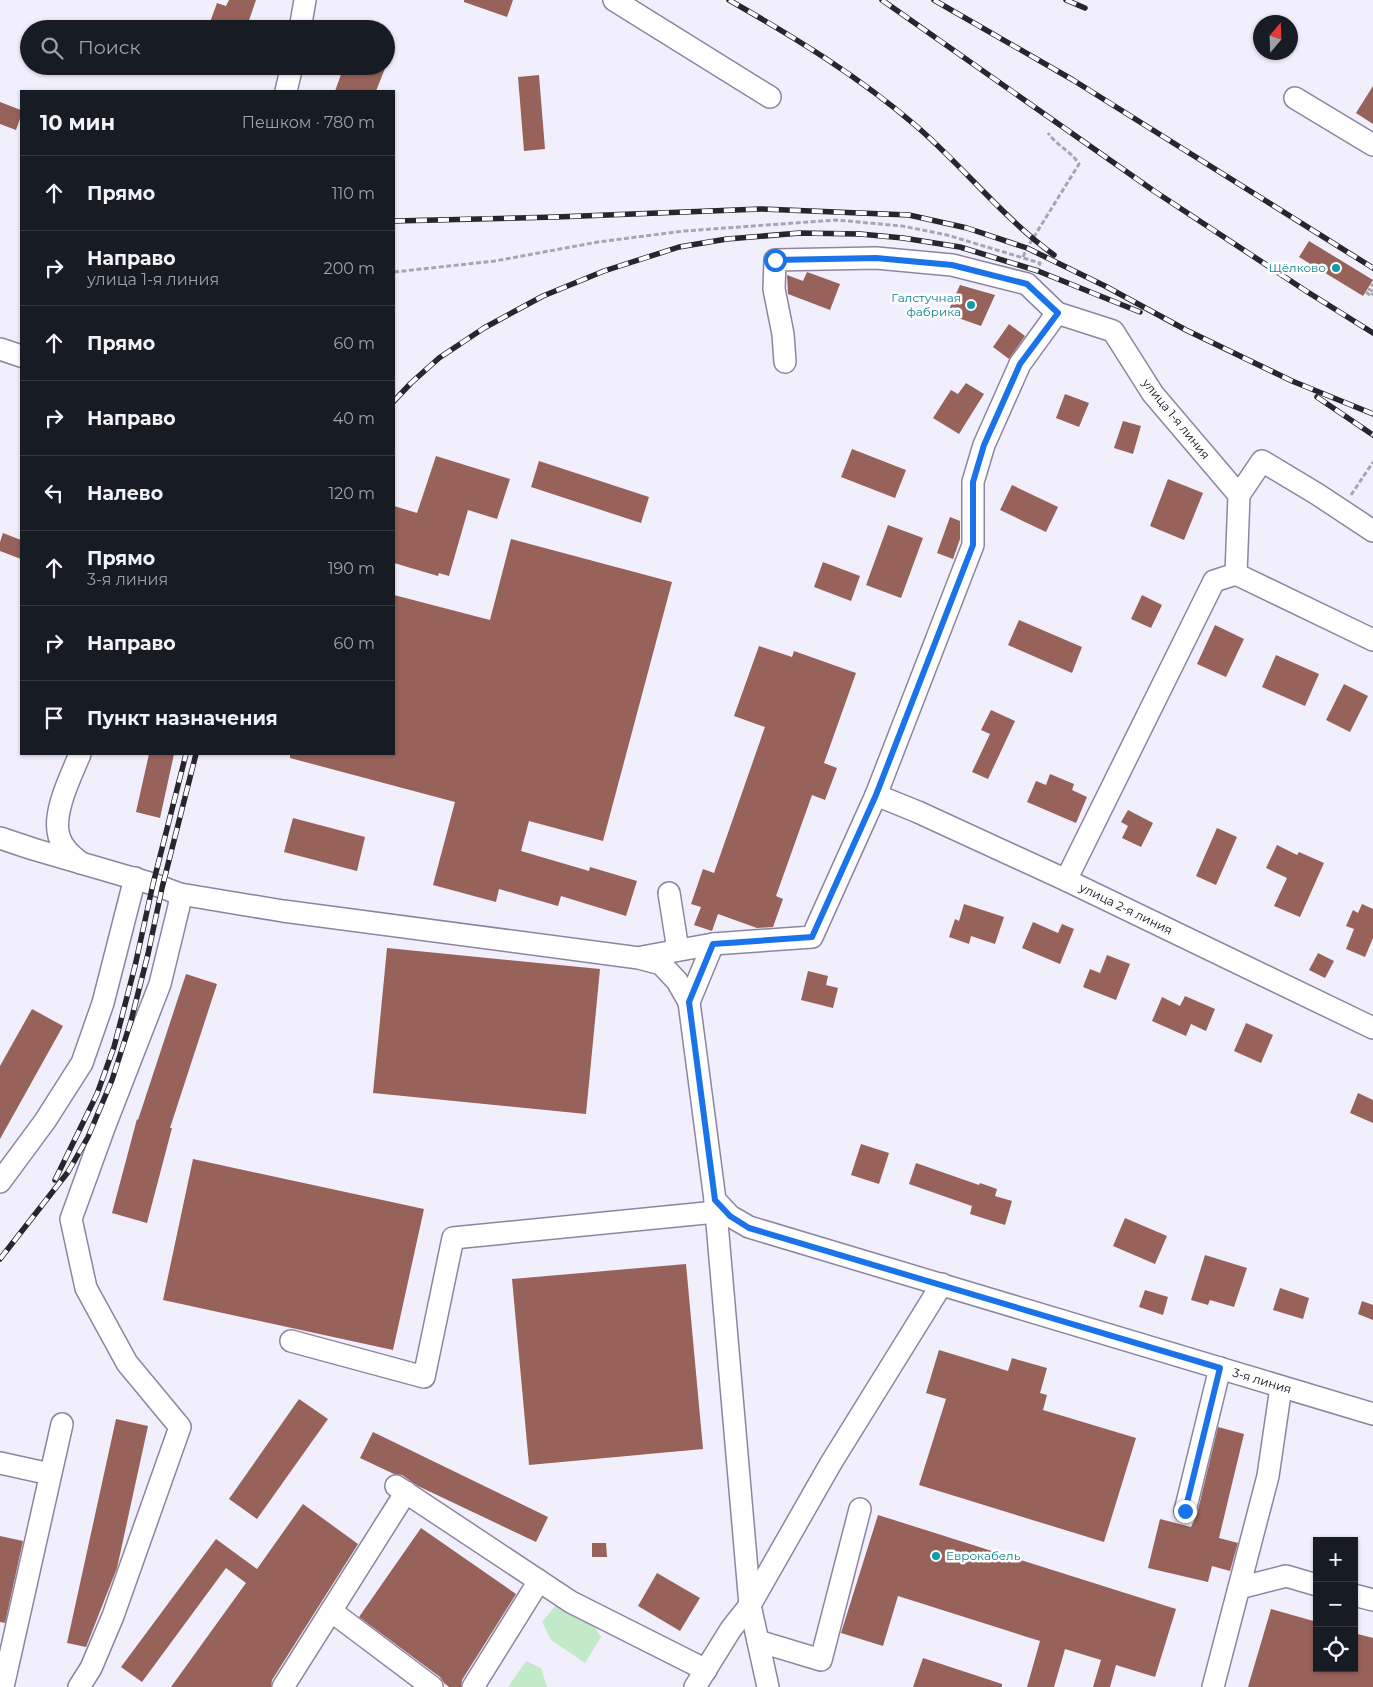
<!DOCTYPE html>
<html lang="ru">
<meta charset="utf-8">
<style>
body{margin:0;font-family:Montserrat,sans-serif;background:#242831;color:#f1f3f6}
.controls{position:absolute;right:15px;bottom:15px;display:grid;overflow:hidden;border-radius:0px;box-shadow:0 1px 4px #0004}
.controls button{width:45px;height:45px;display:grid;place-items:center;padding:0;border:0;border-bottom:1px solid #363941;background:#171b24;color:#f1f3f6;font:25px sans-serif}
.compass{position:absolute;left:1253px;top:15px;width:45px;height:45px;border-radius:50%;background:#171b24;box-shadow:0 1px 4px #0004;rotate:19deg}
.stop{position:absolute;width:15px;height:15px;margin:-11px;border:4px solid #1a73e8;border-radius:50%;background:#fff}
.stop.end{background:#1a73e8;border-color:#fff;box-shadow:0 1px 5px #0008}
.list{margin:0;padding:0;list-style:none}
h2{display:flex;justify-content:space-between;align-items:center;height:65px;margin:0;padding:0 20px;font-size:21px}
h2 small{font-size:16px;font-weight:400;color:#9ea1a6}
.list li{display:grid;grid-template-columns:32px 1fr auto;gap:15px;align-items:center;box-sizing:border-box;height:75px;padding:0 20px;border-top:1px solid #363941}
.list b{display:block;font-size:19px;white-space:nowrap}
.list p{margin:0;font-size:16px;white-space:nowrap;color:#9ea1a6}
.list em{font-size:16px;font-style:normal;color:#9ea1a6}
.icon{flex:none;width:28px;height:28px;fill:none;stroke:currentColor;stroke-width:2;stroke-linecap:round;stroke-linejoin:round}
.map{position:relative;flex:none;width:1373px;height:1687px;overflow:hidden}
.search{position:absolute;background:#171b24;box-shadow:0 1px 4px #0004;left:20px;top:20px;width:375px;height:55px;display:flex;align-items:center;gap:12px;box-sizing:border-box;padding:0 18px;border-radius:28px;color:#9ea1a6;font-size:19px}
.panel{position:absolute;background:#171b24;box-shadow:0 1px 4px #0004;left:20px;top:90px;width:375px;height:665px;border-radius:0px}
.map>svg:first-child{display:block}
</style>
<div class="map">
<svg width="1373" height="1687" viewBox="0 0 1373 1687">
<rect width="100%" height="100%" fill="#f2effc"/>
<g fill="#c2eac9">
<path d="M557,1604l28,8 16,25 -16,26 -34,-23 -9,-18z"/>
<path d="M526,1661l15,7 6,19h-39z"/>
</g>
<g fill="#97625a">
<path d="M229,0h27l-10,29h-25l-12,-4 8,-22 9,3z"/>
<path d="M464,0h49l-6,17 -43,-15z"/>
<path d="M344,66h42l-10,25h-41z"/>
<path d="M539,75l6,74 -21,2 -6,-74z"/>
<path d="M1373,86v38l-17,-11z"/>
<path d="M0,102l21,8v6l-5,14 -16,-6z"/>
<path d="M1309,241l64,39 -10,16 -64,-39z"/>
<path d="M807,272l33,12 -10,26 -42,-16 -1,-19 16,6z"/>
<path d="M960,285l35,10 -14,31 -34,-12z"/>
<path d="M1009,324l16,12 -16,23 -16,-12z"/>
<path d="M966,383l18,11 -25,40 -26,-16 18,-28 7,4z"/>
<path d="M1065,394l24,9 -10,24 -23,-9z"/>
<path d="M1123,421l18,5 -8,28 -19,-6z"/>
<path d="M852,449l54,21 -11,28 -54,-21z"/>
<path d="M436,456l74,23 -13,40 -29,-9 -19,66 -10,-3 -1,3 -44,-13v-57l23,7z"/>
<path d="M539,461l110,36 -8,26 -110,-36z"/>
<path d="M1168,479l35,14 -19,47 -34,-14z"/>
<path d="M1012,485l46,22 -12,25 -46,-22z"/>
<path d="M950,517l10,4v18l-7,20 -16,-6z"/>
<path d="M888,525l35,13 -22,60 -35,-13z"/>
<path d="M3,533l18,7v19l-21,-8v-9z"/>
<path d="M511,539l161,43 -69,259 -74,-20 -8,30 68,20 1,-4 47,14 -11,35 -65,-20 -3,10 -59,-17 -3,13 -63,-17 22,-83 -165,-44v-4h104v-159l96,25z"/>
<path d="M823,562l37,14 -9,25 -37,-14z"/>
<path d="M1142,595l20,10 -11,23 -20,-9z"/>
<path d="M1019,620l63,27 -10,26 -64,-28z"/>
<path d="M1215,625l29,14 -18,38 -29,-13z"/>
<path d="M759,646l33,11 2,-6 62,22 -32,90 13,5 -12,32 -13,-5 -36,101 7,3 -10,28 -16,1 -39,-14 -6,17 -18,-6 7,-18 -10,-3 12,-35 11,4 51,-146 -31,-11z"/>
<path d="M1276,655l43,19 -14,32 -43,-19z"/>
<path d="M1344,684l24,12 -18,36 -24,-12z"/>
<path d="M991,710l24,11 -27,58 -16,-7 18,-38 -9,-4z"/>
<path d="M149,754h25l-14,64 -24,-6z"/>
<path d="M1050,774l24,10 -2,6 15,7 -11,26 -49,-21 9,-21 10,4z"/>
<path d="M1128,810l25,13 -12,24 -19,-9 6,-12 -7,-4z"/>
<path d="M293,818l72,19 -8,34 -73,-19z"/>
<path d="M1217,828l20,9 -21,48 -20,-9z"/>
<path d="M1277,845l20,10 2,-3 25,11 -24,54 -26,-11 13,-28 -21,-10z"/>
<path d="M964,904l40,13 -9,27 -24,-8 -2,8 -20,-7 6,-18 4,2z"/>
<path d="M1362,904l11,5v29l-8,19 -19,-8 8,-20 -8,-3 7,-16 5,3z"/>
<path d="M1033,922l25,11 4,-9 12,5 -14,35 -38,-16z"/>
<path d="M387,948l213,21 -14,145 -213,-21z"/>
<path d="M1318,953l16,8 -9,17 -16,-8z"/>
<path d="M1107,955l23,9 -14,36 -33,-13 7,-18 10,4z"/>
<path d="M808,971l20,5 -2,9 12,3 -5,20 -32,-8z"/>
<path d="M186,974l31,10 -47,144h2l-25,95 -35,-10 25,-94 1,1z"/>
<path d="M1185,996l30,13 -9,22 -15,-7 -5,12 -34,-15 10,-24 18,9z"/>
<path d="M32,1009l31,17 -63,113v-73z"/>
<path d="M1246,1023l27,12 -12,28 -27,-12z"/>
<path d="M1358,1093l15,7v23l-23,-10z"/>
<path d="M861,1144l28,9 -10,31 -28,-9z"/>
<path d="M193,1159l231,50 -31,141 -230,-50z"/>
<path d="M916,1163l63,22 1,-2 17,6 -2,7 17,5 -7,24 -35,-11 2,-8 -63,-22z"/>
<path d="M1125,1218l42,18 -12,28 -42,-18z"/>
<path d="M1205,1255l42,13 -13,39 -24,-7 -2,5 -17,-5z"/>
<path d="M686,1264l17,185 -174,16 -17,-186z"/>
<path d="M1280,1288l29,10 -6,21 -30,-9z"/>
<path d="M1145,1290l23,7 -5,18 -24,-8z"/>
<path d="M1362,1301l11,4v15l-15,-6z"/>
<path d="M939,1350l69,21 4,-13 35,10 -7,25 7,2 -4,15 93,28 -32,104 -185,-57 27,-86 -20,-6z"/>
<path d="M299,1399l29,20 -71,100 -28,-20z"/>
<path d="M116,1419l32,7 -31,142 -31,79 -19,-4z"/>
<path d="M1218,1427l26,7 -25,104 19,5 -8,28 -18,-5 -4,16 -60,-14 12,-49 31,8 6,-13z"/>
<path d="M373,1432l175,85 -12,25 -118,-56 -16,-11 -8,-1 -34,-16z"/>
<path d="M303,1504l55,40 -86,136 -1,7h-100l75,-104 -20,-15 -84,114 -21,-15 95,-128 41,30z"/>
<path d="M878,1515l298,94 -21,68 -39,-12 -6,22h-17l8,-27 -36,-11 -11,38h-27l13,-46 -142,-45 -15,50 -42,-13z"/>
<path d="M421,1528l95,66 -54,86 -1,7h-12l-5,-4 -4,-6 -81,-60z"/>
<path d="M0,1536l23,5 -18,82 -5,-1z"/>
<path d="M592,1543h14l1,14h-15z"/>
<path d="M657,1573l43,25 -20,33 -42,-25z"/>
<path d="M1271,1609l46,13v46h37v-35l19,5v49h-125z"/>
<path d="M923,1658l79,26v3h-89z"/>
</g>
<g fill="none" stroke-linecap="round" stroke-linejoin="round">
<defs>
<g id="minor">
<path d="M614,0l156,97"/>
<path d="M300,29l5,-29"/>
<path d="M286,91l6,-25"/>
<path d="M1295,98l78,47"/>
<path d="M0,349l21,7"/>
<path d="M785,362l-2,-28 -9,-45 1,-29 101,-2 76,7 75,19 30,29 56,18 40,63 86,101 -3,79"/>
<path d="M1239,495l23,-34 55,33 56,37"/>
<path d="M1236,574l137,66"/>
<path d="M80,754c-9,22 -28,59 -21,82 3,12 13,20 22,27"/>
<path d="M876,795l42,17 148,68 307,148"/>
<path d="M0,838l33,11 120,35 27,10 103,17 356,47 22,6 16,17 12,21 26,198 15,16 19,11 624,187"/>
<path d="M1066,880l148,-299 22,-7"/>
<path d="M669,893l9,57"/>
<path d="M642,957l71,-13 99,-7 64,-142 97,-250v-63l11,-37 36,-81 37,-51"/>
<path d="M689,1002l24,-58"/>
<path d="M0,1182l45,-61 37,-58 21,-60 32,-125"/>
<path d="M715,1200l35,405 18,82"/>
<path d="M291,1341l133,36 29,-139 263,-26"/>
<path d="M0,1463l50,11"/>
<path d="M396,1486l175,116 135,68"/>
<path d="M1185,1511l35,-143"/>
<path d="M1239,1588l47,-12 31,9"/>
<path d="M1354,1595l19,5"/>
<path d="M331,1611l101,76"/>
<path d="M758,1641l63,19 39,-151"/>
<path d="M3,1687l59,-263"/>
<path d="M79,1687l12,-19 22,-52 67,-189 -53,-64 -41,-75 -15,-69 33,-91 56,-144 19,-78 1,-12"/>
<path d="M283,1687l123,-195"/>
<path d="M473,1687l66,-106"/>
<path d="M695,1687l36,-58 19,-24 81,-142 111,-179"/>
<path d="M1213,1687l55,-211 13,-89"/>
</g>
</defs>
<use href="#minor" stroke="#8c85a2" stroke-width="24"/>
<g stroke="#a8a5b1" stroke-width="3" stroke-dasharray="5 2.5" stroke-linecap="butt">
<path d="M1023,257l4,-9 52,-84c-8,-13 -23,-19 -31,-31"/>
<path d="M394,272l101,-11 103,-19 86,-11 152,-11 66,6 45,9 93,28 -2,6"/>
<path d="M1371,284l2,2"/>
<path d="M1368,289l5,2"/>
<path d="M1366,292l5,4 2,-3"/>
<path d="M1351,495l22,-33"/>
</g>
<use href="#minor" stroke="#fff" stroke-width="21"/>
<defs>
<g id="rail">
<path d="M729,0c65,37 129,76 186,125 48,41 87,92 139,130"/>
<path d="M882,0l272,191 152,100 67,42"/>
<path d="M934,0l139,80 300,188"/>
<path d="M1066,0l19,8"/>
<path d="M394,221l162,-4 205,-8 148,6 58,13 60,20 78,38 81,44 106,51 81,33"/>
<path d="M1317,397l56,38"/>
<path d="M394,401l17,-18 28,-25 45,-30 59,-32 61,-25 75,-24 48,-8 73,-6 60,1 43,4 57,9 78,24 102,41"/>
<path d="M55,1180l42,-86 17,-47 21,-81 18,-82 33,-130"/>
<path d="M0,1259l68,-87 20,-35 24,-57 19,-59 17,-67 14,-66 34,-134"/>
</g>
</defs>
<use href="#rail" stroke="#28252f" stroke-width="5.5"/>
<use href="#rail" stroke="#fefefe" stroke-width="4" stroke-dasharray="11" stroke-linecap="butt"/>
</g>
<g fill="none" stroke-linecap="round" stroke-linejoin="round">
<path stroke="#1a73e8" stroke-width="6" d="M775,260l101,-2 76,7 75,19 31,29 -38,51 -36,81 -11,37v63l-97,250 -64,142 -99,7 -24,58 26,198 15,16 19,12 471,140 -35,143"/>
</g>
<g fill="#0f9aa8" stroke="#fefefe" stroke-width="2">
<circle cx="1336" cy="268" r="5"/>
<circle cx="971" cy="305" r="5"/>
<circle cx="936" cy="1556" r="5"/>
</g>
<g text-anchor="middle" stroke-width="5" stroke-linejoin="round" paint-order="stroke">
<g font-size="12" fill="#0d838f" stroke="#fefefe" text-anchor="end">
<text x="1326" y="272">Щёлково</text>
<text x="961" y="302">Галстучная<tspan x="961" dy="14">фабрика</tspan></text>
<text x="946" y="1560" text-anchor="start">Еврокабель</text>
</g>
<g font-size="12" fill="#0e0b15" stroke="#fefefe">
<text transform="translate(1176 419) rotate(51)" y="4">улица 1-я линия</text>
<text transform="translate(1126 909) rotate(26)" y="4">улица 2-я линия</text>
<text transform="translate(1262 1381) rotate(17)" y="4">3-я линия</text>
</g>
</g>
</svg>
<div class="controls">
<button>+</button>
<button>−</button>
<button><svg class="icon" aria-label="locate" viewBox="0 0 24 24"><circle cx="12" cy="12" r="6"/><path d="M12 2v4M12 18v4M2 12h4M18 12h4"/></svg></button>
</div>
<svg class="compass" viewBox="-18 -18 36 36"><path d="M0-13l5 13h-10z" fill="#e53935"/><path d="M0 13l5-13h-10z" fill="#9ea1a6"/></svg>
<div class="stop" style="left:775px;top:260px"></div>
<div class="stop end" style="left:1185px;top:1511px"></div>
<div class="search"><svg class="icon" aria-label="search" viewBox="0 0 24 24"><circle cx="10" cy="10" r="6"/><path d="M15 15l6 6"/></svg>Поиск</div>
<section class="panel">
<h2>10 мин<small>Пешком · 780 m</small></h2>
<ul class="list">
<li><svg class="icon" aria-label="ahead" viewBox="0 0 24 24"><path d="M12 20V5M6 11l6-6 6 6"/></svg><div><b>Прямо</b></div><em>110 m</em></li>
<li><svg class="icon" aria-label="right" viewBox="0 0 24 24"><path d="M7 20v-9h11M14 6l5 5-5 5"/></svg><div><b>Направо</b><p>улица 1-я линия</p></div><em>200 m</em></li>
<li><svg class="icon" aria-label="ahead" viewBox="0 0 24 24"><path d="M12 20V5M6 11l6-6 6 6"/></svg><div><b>Прямо</b></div><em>60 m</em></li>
<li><svg class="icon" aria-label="right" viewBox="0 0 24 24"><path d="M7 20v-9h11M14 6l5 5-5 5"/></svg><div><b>Направо</b></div><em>40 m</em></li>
<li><svg class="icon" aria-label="left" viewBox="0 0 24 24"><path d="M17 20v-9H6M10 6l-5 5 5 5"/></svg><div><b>Налево</b></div><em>120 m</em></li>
<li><svg class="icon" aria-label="ahead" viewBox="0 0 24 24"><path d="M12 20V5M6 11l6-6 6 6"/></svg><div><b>Прямо</b><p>3-я линия</p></div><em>190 m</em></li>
<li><svg class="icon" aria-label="right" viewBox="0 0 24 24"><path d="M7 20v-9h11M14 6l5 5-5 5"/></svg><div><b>Направо</b></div><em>60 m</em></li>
<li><svg class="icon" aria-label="arrive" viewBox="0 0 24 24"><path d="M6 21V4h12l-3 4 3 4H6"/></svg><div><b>Пункт назначения</b></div></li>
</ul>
</section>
</div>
